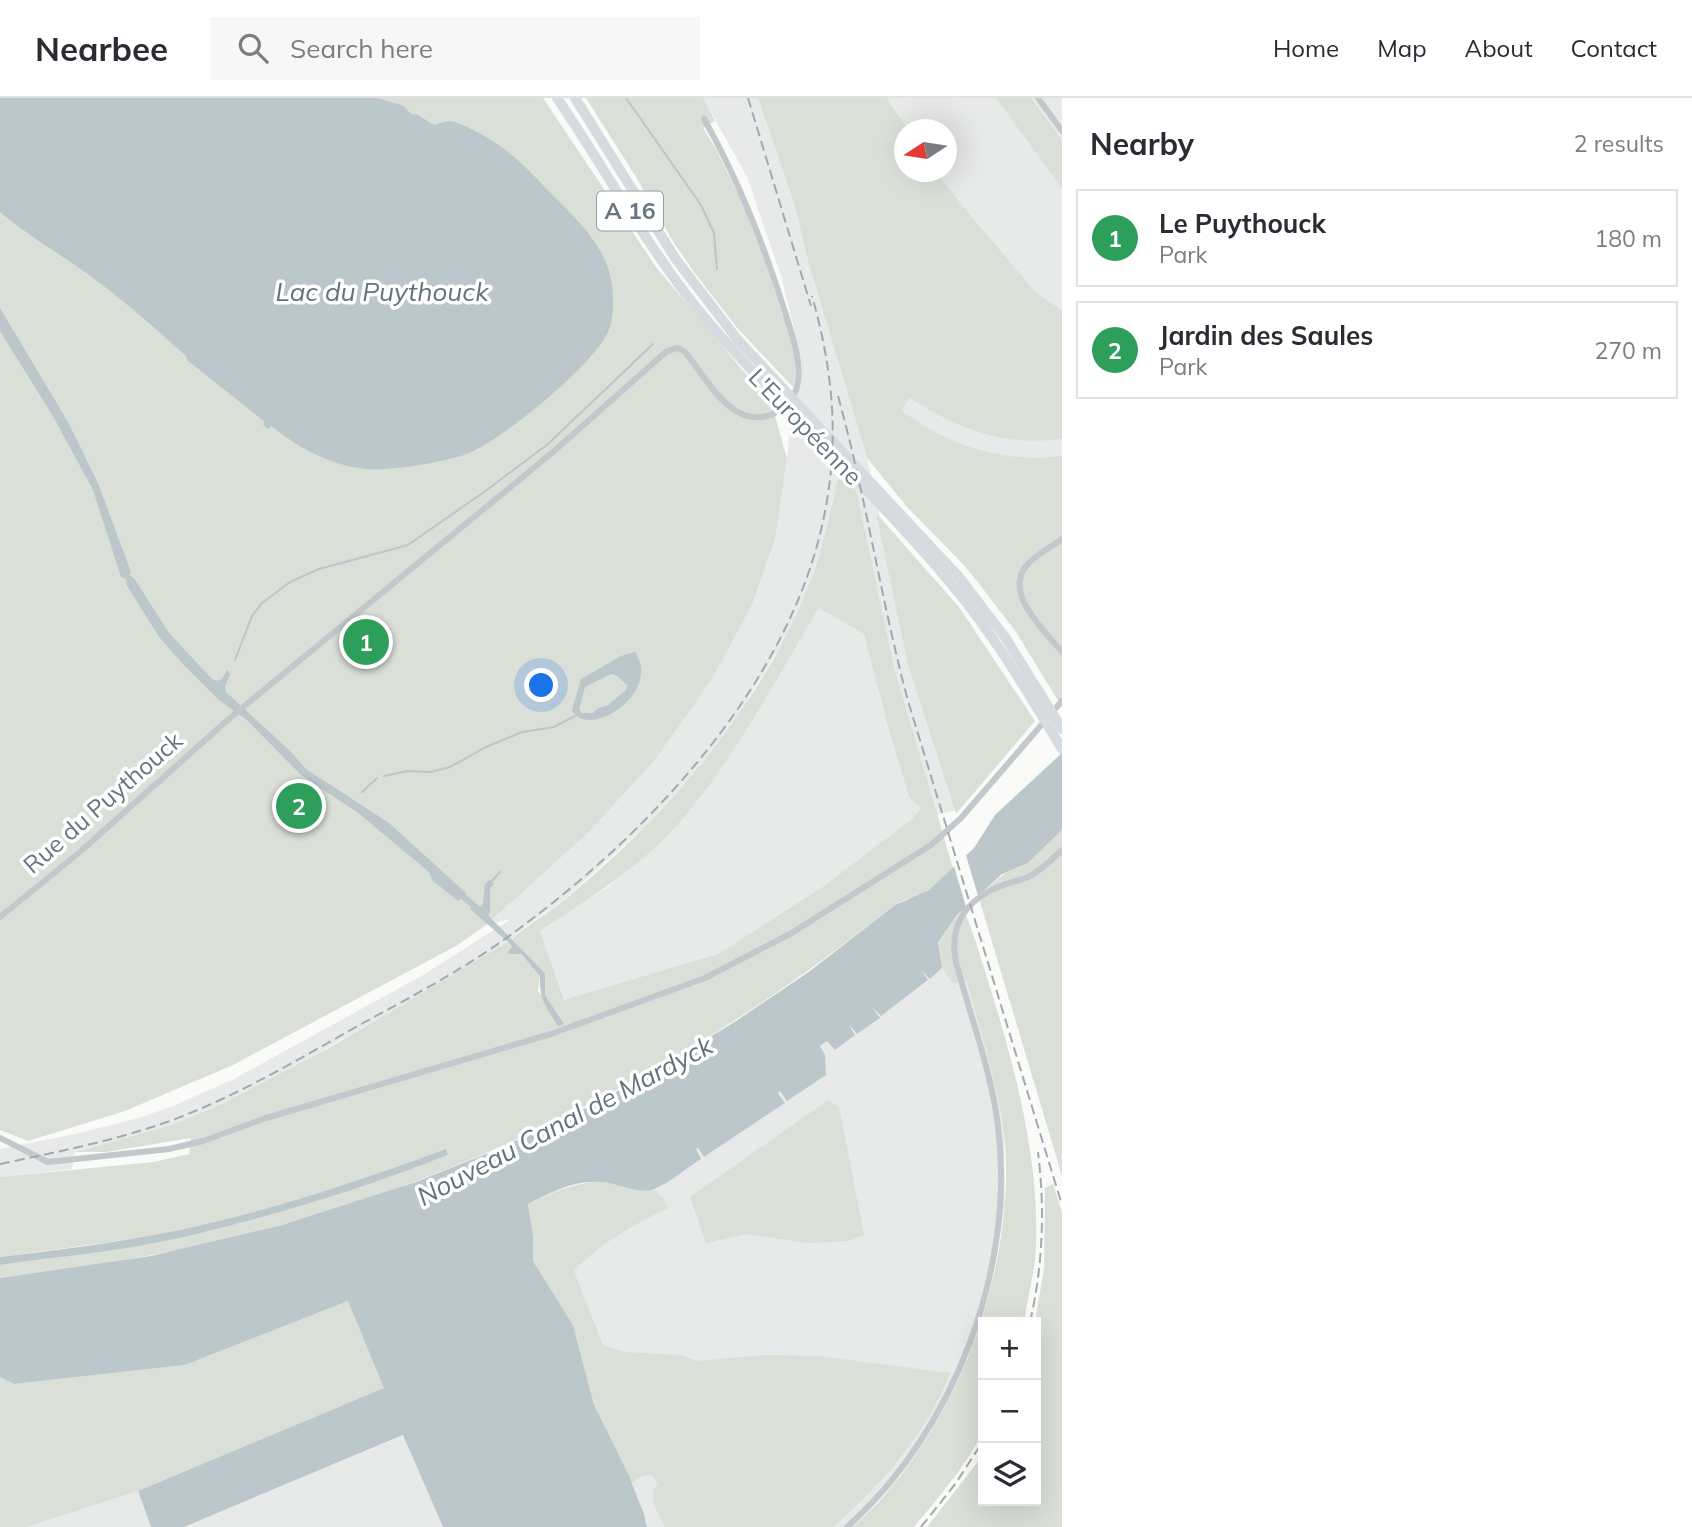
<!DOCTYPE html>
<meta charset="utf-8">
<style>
body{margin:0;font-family:Mulish,sans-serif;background:#f7f7f7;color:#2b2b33}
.controls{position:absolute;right:21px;bottom:21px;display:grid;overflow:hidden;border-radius:0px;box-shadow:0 7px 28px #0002}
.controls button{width:63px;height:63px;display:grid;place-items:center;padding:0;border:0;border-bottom:2px solid #e1e1e2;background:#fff;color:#2b2b33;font:35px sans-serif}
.compass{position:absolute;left:894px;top:21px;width:63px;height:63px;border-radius:50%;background:#fff;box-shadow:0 7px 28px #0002;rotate:258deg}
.you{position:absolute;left:542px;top:588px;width:24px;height:24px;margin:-18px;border:5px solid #fff;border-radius:50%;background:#1a73e8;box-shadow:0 0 0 10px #1a73e833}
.badge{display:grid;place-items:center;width:46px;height:46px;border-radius:50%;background:#e4572e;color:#fff;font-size:23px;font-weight:700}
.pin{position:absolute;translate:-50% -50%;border:4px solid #fff;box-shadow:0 2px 7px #0006}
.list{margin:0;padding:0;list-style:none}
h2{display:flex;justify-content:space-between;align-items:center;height:91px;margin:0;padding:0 28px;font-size:30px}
h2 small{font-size:23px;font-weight:400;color:#7c7c81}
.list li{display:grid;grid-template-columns:46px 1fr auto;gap:21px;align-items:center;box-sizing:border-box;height:98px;margin:0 14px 14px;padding:0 14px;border:2px solid #e1e1e2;border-radius:0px}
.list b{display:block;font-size:26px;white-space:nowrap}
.list p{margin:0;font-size:23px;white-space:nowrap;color:#7c7c81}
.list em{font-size:23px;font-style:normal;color:#7c7c81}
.icon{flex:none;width:38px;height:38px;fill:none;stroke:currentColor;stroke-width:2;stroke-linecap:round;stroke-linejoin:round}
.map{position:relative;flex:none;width:1062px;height:1429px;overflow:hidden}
header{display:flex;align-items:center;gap:42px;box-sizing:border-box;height:98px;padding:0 35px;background:#fff;border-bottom:2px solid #e1e1e2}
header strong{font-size:33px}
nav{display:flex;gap:38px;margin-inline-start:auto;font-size:24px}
.search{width:490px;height:63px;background:#f7f7f7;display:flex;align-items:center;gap:18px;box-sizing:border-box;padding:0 24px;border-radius:0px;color:#7c7c81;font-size:26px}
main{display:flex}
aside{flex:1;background:#fff}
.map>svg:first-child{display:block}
</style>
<header>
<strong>Nearbee</strong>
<div class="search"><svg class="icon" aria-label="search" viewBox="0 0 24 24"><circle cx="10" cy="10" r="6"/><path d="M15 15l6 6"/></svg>Search here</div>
<nav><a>Home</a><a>Map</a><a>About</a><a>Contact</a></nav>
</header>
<main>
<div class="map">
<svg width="1062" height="1429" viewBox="0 0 1062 1429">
<rect width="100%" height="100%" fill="#fafaf8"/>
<g fill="#e8e9e9" fill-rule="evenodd">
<path d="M703,0h55l36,105 14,58 59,197 24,111 66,241 -20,5 -42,-144 -38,-178 -34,50 -16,47 -22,48 -47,78 -42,55 -52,56 -78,71 -38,27 -20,17 -33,21 -188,108 -65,33 -51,21 -96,27 -3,17 -72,8v-28l75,-15 64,-16 34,-12 59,-26 191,-105 88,-56 -25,6 102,-92 67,-73 57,-81 40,-74 23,-66 12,-80 11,-113 -16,-67 -35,-102z"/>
<path d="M780,0h282v577l-163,-182zM904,32h42v42h-42z"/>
<path d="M819,510l45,25 24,94 21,70 13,11 -11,12 -90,68 -103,66 -154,47 -24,-70 70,-46 69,-62 46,-61z"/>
<path d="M942,870l11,15 14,-2 29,102 8,55 1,68 -9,54 -23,80 -27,68 -27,44 -28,36 -39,39h-205l-3,-13 -15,-38 -35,-71 -21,-80 -18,-134 145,-32 -5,-10 2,-1 7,9 81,-54 -7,-11 41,-45 8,-7 8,10 13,-25 9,9 22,-16 -7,-11 9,9 47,-36 -8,-9 2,-2 8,10z"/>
<path d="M404,1337l39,92h-259z"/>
<path d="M138,1393l13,36h-124z"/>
</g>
<g fill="#dadfd7" fill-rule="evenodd">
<path d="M0,0h543l113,169 116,138 15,54 -12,80 -23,66 -40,74 -57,81 -67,73 -102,92 -30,21 -223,119 -108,46 -97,30 -28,-11z"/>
<path d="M586,0h117l12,23 -12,7 13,21 26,53 19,46 22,69 14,27 -3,44 -56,-59 -44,-57 -20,-29 -38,-66z"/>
<path d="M758,0h128l22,31 -4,1v42h33l23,31 76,90 26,17v129c-60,7 -102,-9 -152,-41l-9,12c45,35 103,54 161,46v251l-46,-75 -32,-42 -20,-25 -56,-57 -41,-50 -59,-197 -14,-58z"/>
<path d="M996,0h35l31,42v48z"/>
<path d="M839,376l18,19 38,178 58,197c-9,8 -18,19 -28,24 -8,4 -17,6 -25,10 -12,7 -23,17 -34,25 -201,157 -433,270 -683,322 -61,13 -122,21 -183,29v-13c61,-9 124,-15 184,-28 90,-21 178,-48 264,-82l-3,-5c-86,31 -175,62 -265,80 -60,12 -120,19 -180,27v-80l154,-15 35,-8 2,-16 -85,14h-31l96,-27 51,-21 107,-56 179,-106 4,5 -1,3 10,4 19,22 -2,15 25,32 -18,-28v-22l-33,-34c17,-15 37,-27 55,-41 14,-12 27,-24 40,-35 83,-76 156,-167 199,-271 16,-38 24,-78 33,-118zM819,510l45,26 24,93 21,70 12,11 -10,12 -90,68 -103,66 -154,46 -24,-69c49,-32 100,-64 139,-108 56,-64 96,-143 140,-215z"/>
<path d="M876,415l83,94 76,114 -79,93 -48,-150z"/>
<path d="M1062,732v346l-84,-281 27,-22 23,-10z"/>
<path d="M963,810c13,30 21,61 31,92 24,80 45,162 42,247 -1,24 -8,49 -12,74l-41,1v110c-18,35 -44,65 -69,95h-62c100,-82 167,-263 152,-391 -6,-53 -24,-103 -37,-155l-14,3 -11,-16 -4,-26z"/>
<path d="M828,1002l11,7 25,128 -16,6 -39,2 -63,-9 -40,9 -16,-46z"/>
<path d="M602,1083l31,7 20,1 10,9 5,10c-35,17 -68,35 -94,63l29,74 21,7 57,3 17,6 67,-6 53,1 132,17c-23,61 -69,112 -117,154h-168c-7,-15 -18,-29 -7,-44l-7,-8 -9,1 -11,7 -37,-78 -21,-80 -40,-64v-26l-5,-31c24,-12 46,-21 74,-23z"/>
<path d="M1053,1086l9,28v315h-135l50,-64 6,-12v50h53l-1,-179 9,-54 1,-80z"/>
<path d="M348,1203l37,87 -247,103 -111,36h-27v-150l14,7 171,-19z"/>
</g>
<g fill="#bbc7cb" fill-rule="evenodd">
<path d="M0,0h377l27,8 7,8 7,1 16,10c5,-1 11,-4 15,-4 6,0 14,4 20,7 28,13 50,31 71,54 26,28 63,57 71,97 3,18 4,41 -5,57 -18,33 -110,110 -145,120 -24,7 -71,15 -95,13 -39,-5 -65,-20 -95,-43l-3,3 -5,-4 2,-3 -78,-62 -1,-4c-32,-29 -65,-58 -101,-84 -28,-20 -58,-37 -85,-60z"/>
<path d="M0,210l68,114 30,61 33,89 -2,3 5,3 35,55 42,45 5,3 6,-2 5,-9 3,4 -5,13 1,5 63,58 17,19 83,54 77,70 -1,1 15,13 3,-3 2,-20 4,-4 5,4 -4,4v24l-2,3 57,58v22l19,29 -6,2c-12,-19 -19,-26 -18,-50l-19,-22h-12l-1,-2 4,-5 -4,-5 -38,-33 1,-2 -10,-8 -3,2 -26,-21 -3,-8 -72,-60 -56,-37 -54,-55 -28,-20 -37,-37 -23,-26 -33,-53 1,-2 -2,-4 -4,-1 -28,-87 -39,-72 -54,-87z"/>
<path d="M635,554c28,41 -47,89 -63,58l9,-31 40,-23zM611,576l6,2 10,9 -1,5 -18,15 -11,4 -4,4h-11l-3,-3 6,-23z"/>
<path d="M1062,655v77l-34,33 -26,11 -44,40 -20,28 4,26 -12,11 -9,-9 7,10 -47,36 -9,-9 8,11 -23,16 -8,-9 6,10 -20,15 -8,-9 -7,5 5,9 1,20 -39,26 -7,-10 -2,2 7,10 -81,54 -6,-9 -2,1 5,10c-15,9 -31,24 -47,30 -16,6 -37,-7 -54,-7 -26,-2 -50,11 -72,22l5,31v26l40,64 21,80 35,71 15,38 3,13h-204l-40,-92 -219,92h-33l-13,-36 246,-103 -36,-87 -163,64 -171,19 -14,-7v-99l151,-22 131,-31 134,-43 75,-30 85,-39 77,-41 83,-51 74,-50 85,-66 34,-15 45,-42 21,-33z"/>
<path d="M446,1051l2,6c-86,34 -174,61 -264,82 -60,14 -123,19 -184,28v-8c60,-7 120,-15 180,-27 90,-19 179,-49 266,-81z"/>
</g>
<path fill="#fafaf8" d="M965,754l14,47 -12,11 -14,-47z"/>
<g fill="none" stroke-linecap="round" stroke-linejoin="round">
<g stroke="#bbc7cb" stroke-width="2">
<path d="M626,0l75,107 13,28 3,36"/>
<path d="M235,562l17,-44 10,-13 28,-21 29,-13 89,-24 76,-53 64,-48 105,-100"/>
<path d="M384,678l23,-5 24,1 19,-5 36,-20 36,-15 32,-5 21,-11"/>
<path d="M362,694l15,-14"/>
<path d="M491,784l9,-10"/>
</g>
<g stroke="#c3c8cc" stroke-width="6">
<path d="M1038,0l24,33"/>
<path d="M1062,441c-11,8 -27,16 -36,27 -22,29 19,65 36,86"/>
<path d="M0,819l81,-66 150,-134 322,-265 114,-101 11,-3 7,4c22,26 46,79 88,62 10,-5 21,-16 24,-27 6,-24 -6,-56 -13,-78 -21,-67 -46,-130 -80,-190"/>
<path d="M0,1040l48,24 121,-13 34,-8 63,-23 285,-84 154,-56 85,-44 141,-89 30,-27 101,-117"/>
<path d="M847,1429c107,-95 169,-259 151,-401 -7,-57 -28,-110 -42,-164 -8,-37 11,-63 45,-76 9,-4 18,-5 27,-9 13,-6 23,-17 34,-27"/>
</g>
<g stroke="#d6dbdf" stroke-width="10">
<path d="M557,0c50,73 91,152 148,220 79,93 170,174 248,268 42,50 75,107 109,163"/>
<path d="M575,0l100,160 62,81 222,238 46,60 57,92"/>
</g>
<g stroke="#a2aab0" stroke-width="2" stroke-dasharray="10 5" stroke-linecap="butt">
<path d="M748,0l63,208"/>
<path d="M838,298c28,101 43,204 70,305l154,504"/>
<path d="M0,1066c57,-12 113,-23 167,-42 69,-25 132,-63 196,-99 48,-26 97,-52 142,-84 146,-105 300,-267 324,-452 9,-65 1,-128 -17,-191"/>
<path d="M1030,1224c13,-56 15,-113 8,-170"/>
<path d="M921,1429l35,-44 27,-42"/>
</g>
</g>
<g text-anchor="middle" stroke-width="7" stroke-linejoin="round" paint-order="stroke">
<rect fill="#fff" stroke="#939fa8" stroke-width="2" x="597" y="93.5" width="66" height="39" rx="5"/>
<g font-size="23" font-weight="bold" fill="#657683">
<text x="630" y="121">A 16</text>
</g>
<g font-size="24" fill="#657683" stroke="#fff">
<text transform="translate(805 329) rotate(46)" y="8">L'Européenne</text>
<text transform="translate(103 705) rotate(-41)" y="8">Rue du Puythouck</text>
</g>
<g font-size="26" font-style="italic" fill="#60757c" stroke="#fff">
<text x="382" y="203">Lac du Puythouck</text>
<text transform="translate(565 1023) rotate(-28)" y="9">Nouveau Canal de Mardyck</text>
</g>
</g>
</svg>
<div class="controls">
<button>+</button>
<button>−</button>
<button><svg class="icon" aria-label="layers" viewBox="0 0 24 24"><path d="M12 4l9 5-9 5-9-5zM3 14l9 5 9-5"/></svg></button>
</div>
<svg class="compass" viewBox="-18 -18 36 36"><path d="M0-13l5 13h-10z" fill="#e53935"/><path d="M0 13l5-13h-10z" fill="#7c7c81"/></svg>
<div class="you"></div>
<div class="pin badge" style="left:366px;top:544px;background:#2e9e5b">1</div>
<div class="pin badge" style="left:299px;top:708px;background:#2e9e5b">2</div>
</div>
<aside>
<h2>Nearby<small>2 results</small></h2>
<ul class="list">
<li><span class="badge" style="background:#2e9e5b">1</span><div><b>Le Puythouck</b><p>Park</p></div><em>180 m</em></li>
<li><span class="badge" style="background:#2e9e5b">2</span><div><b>Jardin des Saules</b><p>Park</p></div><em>270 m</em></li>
</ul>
</aside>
</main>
